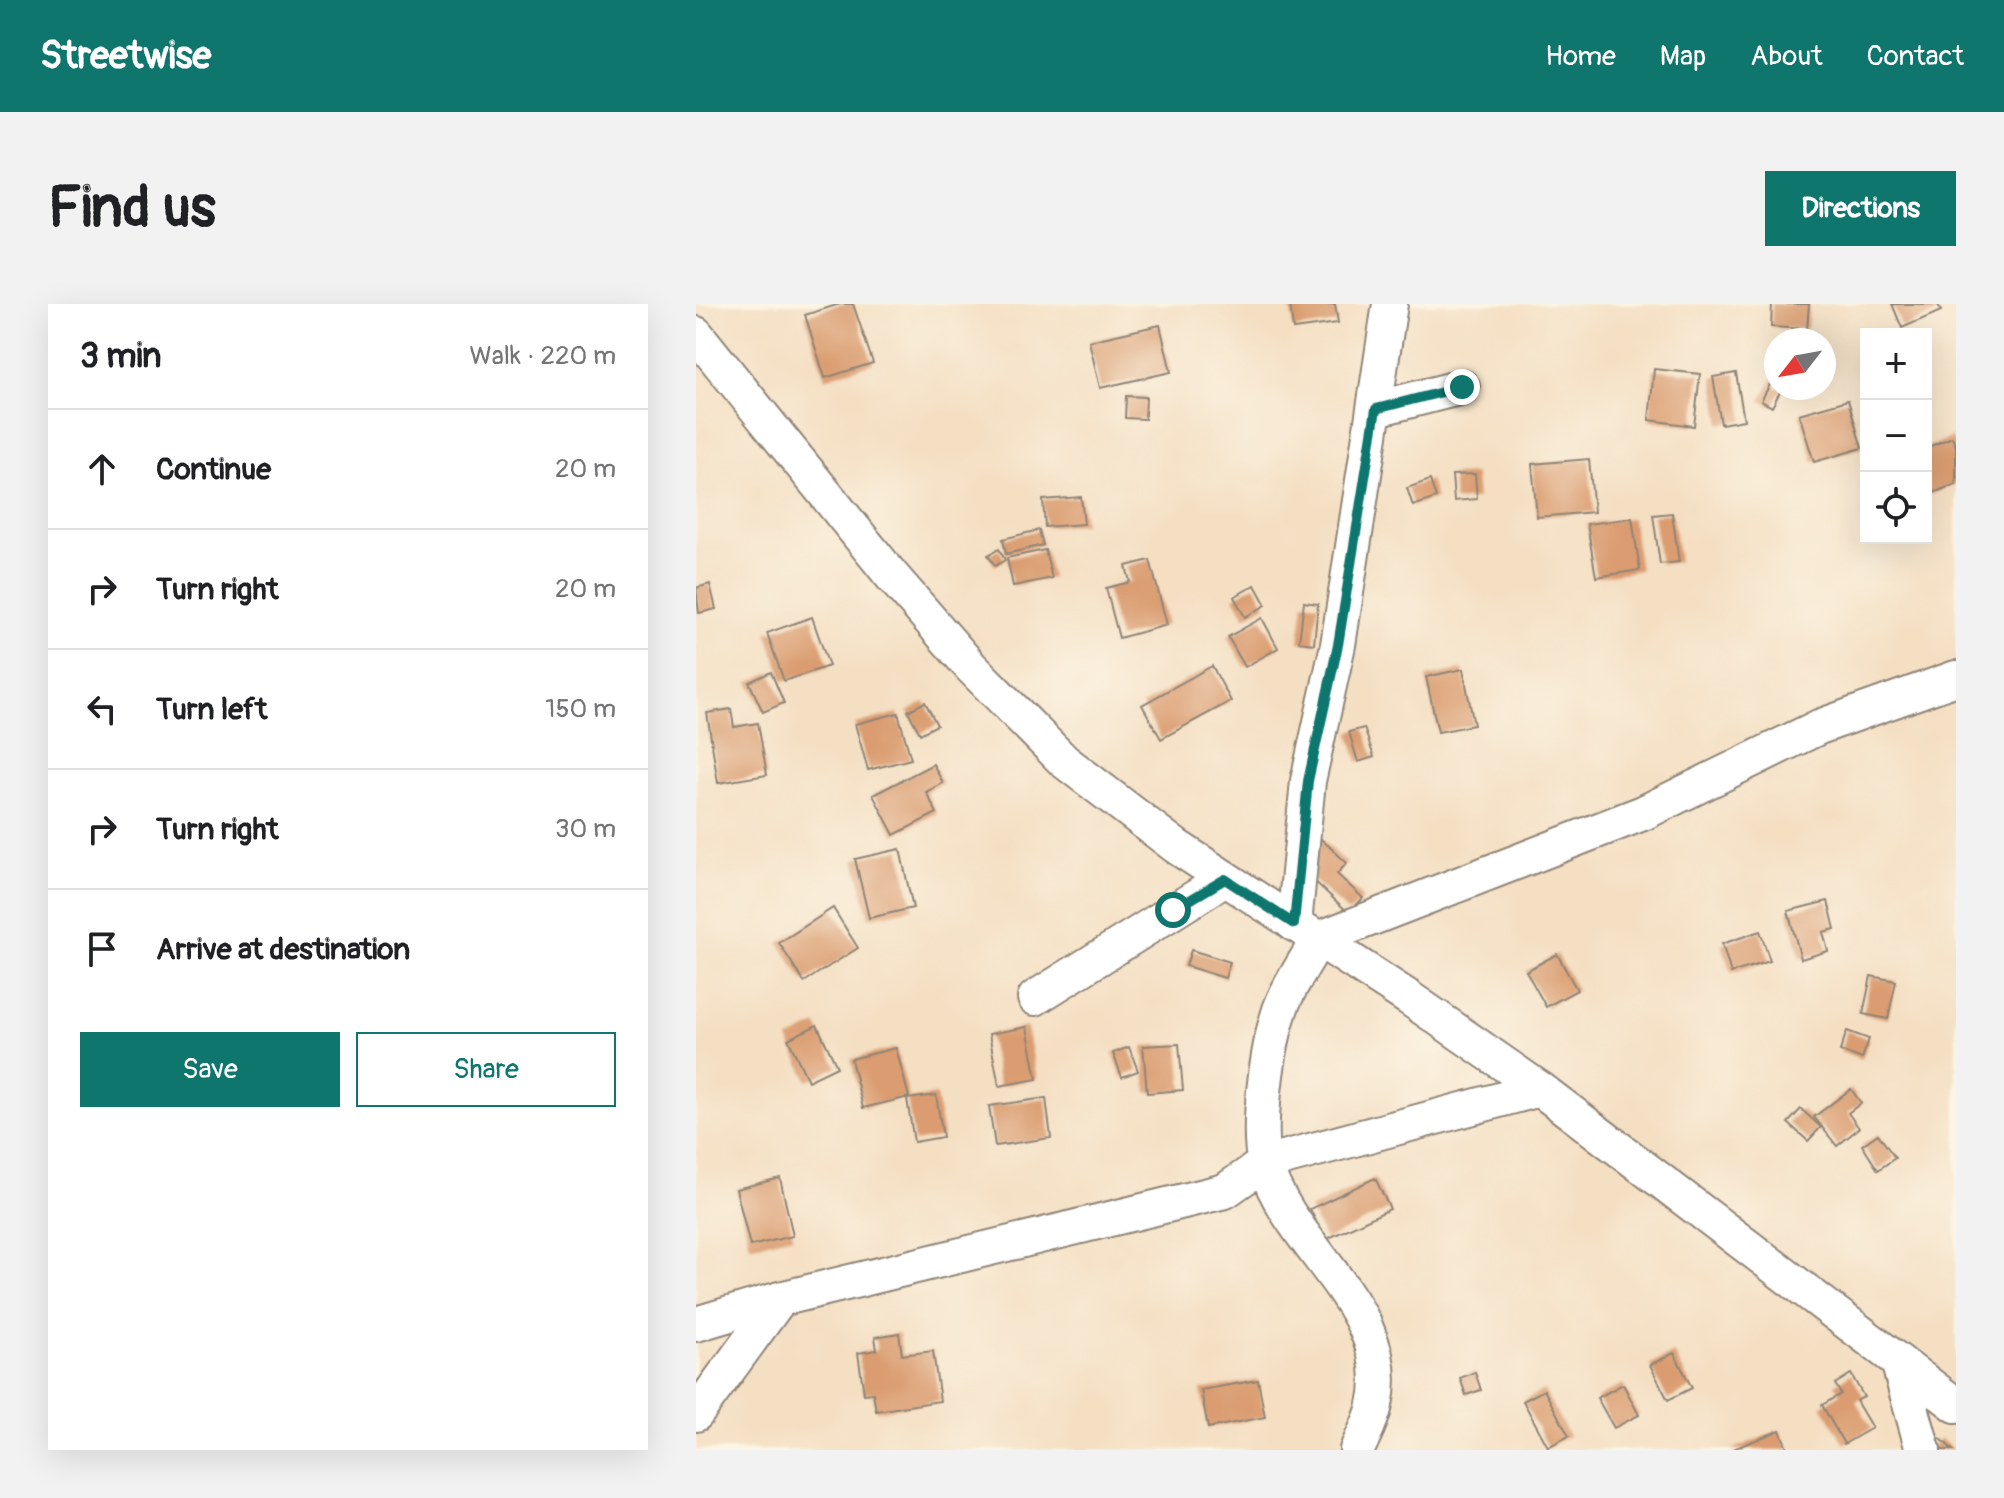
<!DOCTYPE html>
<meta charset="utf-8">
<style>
body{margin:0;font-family:Pangolin,sans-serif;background:#f2f2f2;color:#202124}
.controls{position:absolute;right:24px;top:24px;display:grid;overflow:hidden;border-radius:0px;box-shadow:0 8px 32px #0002}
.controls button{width:72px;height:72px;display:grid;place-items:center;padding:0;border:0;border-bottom:2px solid #e0e0e0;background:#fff;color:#202124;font:40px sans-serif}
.compass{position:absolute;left:1068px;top:24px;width:72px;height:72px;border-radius:50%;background:#fff;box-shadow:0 8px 32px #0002;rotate:239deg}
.stop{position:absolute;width:24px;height:24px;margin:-18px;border:6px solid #0f766e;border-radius:50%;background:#fff}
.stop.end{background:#0f766e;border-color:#fff;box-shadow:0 2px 8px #0008}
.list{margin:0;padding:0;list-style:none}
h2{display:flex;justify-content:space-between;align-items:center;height:104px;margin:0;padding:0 32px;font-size:34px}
h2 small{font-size:26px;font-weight:400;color:#757577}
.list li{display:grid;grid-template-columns:52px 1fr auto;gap:24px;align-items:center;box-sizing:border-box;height:120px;padding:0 32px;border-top:2px solid #e0e0e0}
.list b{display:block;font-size:30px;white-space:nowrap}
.list em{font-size:26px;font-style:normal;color:#757577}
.actions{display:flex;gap:16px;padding:24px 32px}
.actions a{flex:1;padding:18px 0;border:2px solid #0f766e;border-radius:0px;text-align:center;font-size:28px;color:#0f766e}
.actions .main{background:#0f766e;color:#fff}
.icon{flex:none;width:44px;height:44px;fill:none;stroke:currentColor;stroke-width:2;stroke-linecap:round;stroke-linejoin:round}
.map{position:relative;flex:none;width:1260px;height:1146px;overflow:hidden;border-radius:0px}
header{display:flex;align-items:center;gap:48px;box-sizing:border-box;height:112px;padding:0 40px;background:#0f766e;color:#fff}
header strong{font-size:38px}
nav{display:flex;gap:44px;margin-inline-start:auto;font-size:28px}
.intro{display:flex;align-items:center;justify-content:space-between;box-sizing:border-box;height:192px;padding:0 48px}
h1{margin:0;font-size:56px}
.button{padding:20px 36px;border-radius:0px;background:#0f766e;color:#fff;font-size:28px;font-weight:700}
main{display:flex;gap:48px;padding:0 48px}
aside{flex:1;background:#fff;border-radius:0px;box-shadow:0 8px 32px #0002}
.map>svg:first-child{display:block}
</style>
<header>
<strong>Streetwise</strong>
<nav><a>Home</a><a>Map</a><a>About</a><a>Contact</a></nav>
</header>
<div class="intro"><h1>Find us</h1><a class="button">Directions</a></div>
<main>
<aside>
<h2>3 min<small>Walk · 220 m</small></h2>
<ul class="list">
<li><svg class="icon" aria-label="ahead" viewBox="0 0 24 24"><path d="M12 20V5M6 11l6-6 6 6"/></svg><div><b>Continue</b></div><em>20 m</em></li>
<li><svg class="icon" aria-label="right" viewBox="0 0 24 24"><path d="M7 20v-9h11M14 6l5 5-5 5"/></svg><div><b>Turn right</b></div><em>20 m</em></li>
<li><svg class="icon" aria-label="left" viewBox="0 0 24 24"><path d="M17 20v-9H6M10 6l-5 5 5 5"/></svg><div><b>Turn left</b></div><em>150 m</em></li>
<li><svg class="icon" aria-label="right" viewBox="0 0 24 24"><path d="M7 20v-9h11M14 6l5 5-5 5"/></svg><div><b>Turn right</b></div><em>30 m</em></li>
<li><svg class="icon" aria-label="arrive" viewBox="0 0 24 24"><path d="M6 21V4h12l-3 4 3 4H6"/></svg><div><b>Arrive at destination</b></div></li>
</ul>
<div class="actions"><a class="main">Save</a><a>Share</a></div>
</aside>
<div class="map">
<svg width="1260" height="1146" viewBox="0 0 1260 1146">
<rect width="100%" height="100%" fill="#fcf5e5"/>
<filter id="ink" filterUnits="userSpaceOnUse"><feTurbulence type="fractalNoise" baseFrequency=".0125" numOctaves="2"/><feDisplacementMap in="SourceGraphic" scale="16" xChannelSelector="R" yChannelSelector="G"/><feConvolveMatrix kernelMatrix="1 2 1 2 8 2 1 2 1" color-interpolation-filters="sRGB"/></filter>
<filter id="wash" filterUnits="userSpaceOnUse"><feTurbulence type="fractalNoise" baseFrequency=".006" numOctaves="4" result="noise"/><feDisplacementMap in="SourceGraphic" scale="32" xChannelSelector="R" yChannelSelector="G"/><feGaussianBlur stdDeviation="1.8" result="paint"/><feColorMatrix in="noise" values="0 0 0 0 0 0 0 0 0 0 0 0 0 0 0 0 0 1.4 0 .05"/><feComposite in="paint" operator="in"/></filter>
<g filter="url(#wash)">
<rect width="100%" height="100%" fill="#f4dfc3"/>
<g id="blocks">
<g fill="#da9c6f">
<path d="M144,0h13l20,59 -48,15 -20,-63z"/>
<path d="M594,0h45l3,19 -45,6z"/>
<path d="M1076,0h37l-2,25 -36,-2z"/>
<path d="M1196,0h46l3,7 -39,17z"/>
<path d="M464,21l11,47 -71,16 -11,-47z"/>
<path d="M958,65l46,5 -6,52 -45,-6z"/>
<path d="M1040,69l8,47 -23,4 -8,-47z"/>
<path d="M1080,69v15h6l-10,19 -11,-6z"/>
<path d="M430,92l20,1 -1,22 -20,-1z"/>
<path d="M1152,96l14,48 -48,14 -15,-48z"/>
<path d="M1256,133l4,9v38l-28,11 -2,-47z"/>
<path d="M893,155l5,53 -57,5 -5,-53z"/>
<path d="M779,170l2,25 -23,2 -2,-26z"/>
<path d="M734,176l6,18 -23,8 -6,-18z"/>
<path d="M385,193l3,27 -39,3 -2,-27z"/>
<path d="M976,209l7,49 -19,2 -7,-49z"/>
<path d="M936,214l8,52 -44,7 -9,-53z"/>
<path d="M343,226l4,15 -37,9 -3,-15z"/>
<path d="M303,245l6,11 -10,6 -7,-11z"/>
<path d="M349,246l7,28 -39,8 -6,-28z"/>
<path d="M454,256l17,65 -48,13 -13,-50 24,-6 -4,-16z"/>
<path d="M14,280l6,25 -17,4 -3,-25z"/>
<path d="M559,281l11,20 -21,12 -11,-20z"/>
<path d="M608,298l14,2 -4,40 -15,-2z"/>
<path d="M116,313l17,49 -45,15 -17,-48z"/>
<path d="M566,314l16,30 -33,19 -17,-30z"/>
<path d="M516,362l19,35 -70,38 -19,-34z"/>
<path d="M767,365l11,56 -36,7 -12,-55z"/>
<path d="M75,368l13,31 -21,9 -14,-30z"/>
<path d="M229,398l12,23 -17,9 -12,-23z"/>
<path d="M35,405l3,18 24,-4 9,52 -49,8 -11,-70z"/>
<path d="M202,409l13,46 -43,11 -13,-46z"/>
<path d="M668,424l10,29 -16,5 -9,-30z"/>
<path d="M237,460l10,19 -17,9 11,21 -43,22 -21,-40z"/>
<path d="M624,534l27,25 -10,11 26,24 -14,15 -53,-49z"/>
<path d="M204,545l13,59 -44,10 -14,-59z"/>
<path d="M1132,597l7,28 -12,3 5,19 -27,8 -13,-48z"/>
<path d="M137,604l25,40 -54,34 -25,-39z"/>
<path d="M1064,627l10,30 -39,12 -9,-29z"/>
<path d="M495,646l39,12 -5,16 -39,-12z"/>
<path d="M861,650l20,36 -31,17 -20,-36z"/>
<path d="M1175,672l25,5 -8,38 -25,-5z"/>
<path d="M121,721l20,42 -29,14 -20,-42z"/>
<path d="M331,723l10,52 -38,7 -10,-52z"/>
<path d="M1151,727l22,8 -7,20 -22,-8z"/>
<path d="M483,740l4,46 -36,3 -4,-47z"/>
<path d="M433,743l9,24 -16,6 -9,-24z"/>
<path d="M200,744l13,49 -46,11 -12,-49z"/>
<path d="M1155,785l10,14 -13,10 11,15 -22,18 -23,-29z"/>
<path d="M240,791l7,42 -29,5 -7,-43z"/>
<path d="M350,794l5,40 -56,8 -6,-40z"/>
<path d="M1105,805l20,18 -13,14 -20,-18z"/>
<path d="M1182,830l17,24 -17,12 -16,-25z"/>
<path d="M84,874l13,58 -43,10 -14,-57z"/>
<path d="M679,874l15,31 -65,31 -15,-31z"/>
<path d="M203,1029l3,22 31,-4 7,50 -64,10 -3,-18 -9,1 -6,-41 19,-3 -2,-13z"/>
<path d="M978,1049l18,35 -24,12 -18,-35z"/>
<path d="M779,1068l6,18 -15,5 -6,-17z"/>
<path d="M1155,1070l13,23 -8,4 16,27 -28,16 -22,-39 19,-11 -6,-10z"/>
<path d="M562,1076l7,37 -57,11 -7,-38z"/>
<path d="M927,1080l16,31 -25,13 -17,-30z"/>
<path d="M848,1086l25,46 -21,11 -25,-46z"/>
<path d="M1084,1126l8,20h-57z"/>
<path d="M1244,1134l13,12h-24z"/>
</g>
</g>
</g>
<g filter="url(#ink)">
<use href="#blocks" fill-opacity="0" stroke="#908577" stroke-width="2"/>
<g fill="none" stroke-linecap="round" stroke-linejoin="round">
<defs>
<g id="minor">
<path d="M0,30l195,241 80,92 93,94 113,86 232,151 131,91 416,316"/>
<path d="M680,105l86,-22"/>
<path d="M598,620l14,-143 30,-136 52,-341"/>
<path d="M339,694l190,-119"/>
<path d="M0,1020l84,-25 445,-108 40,-28 275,-74"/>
<path d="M1202,1057l25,89"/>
<path d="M0,1110l84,-115"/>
<path d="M661,1146c6,-14 15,-30 18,-45 22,-93 -84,-156 -109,-238 -11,-36 2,-121 14,-157 8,-24 26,-48 38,-71l325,-126 176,-86 137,-49"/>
</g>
</defs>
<use href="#minor" stroke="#908577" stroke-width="38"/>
<use href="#minor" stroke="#fff" stroke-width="34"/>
</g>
</g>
<g fill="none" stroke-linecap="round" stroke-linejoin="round" filter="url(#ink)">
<path stroke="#0f766e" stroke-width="10" d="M477,606l52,-31 69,45 14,-143 30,-136 38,-236 86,-22"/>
</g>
</svg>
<div class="controls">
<button>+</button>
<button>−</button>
<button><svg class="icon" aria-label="locate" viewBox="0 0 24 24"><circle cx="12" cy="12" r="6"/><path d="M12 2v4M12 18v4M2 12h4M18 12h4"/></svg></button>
</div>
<svg class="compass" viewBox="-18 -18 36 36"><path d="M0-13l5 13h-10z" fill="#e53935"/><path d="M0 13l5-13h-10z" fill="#757577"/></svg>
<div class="stop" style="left:477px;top:606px"></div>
<div class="stop end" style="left:766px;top:83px"></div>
</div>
</main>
